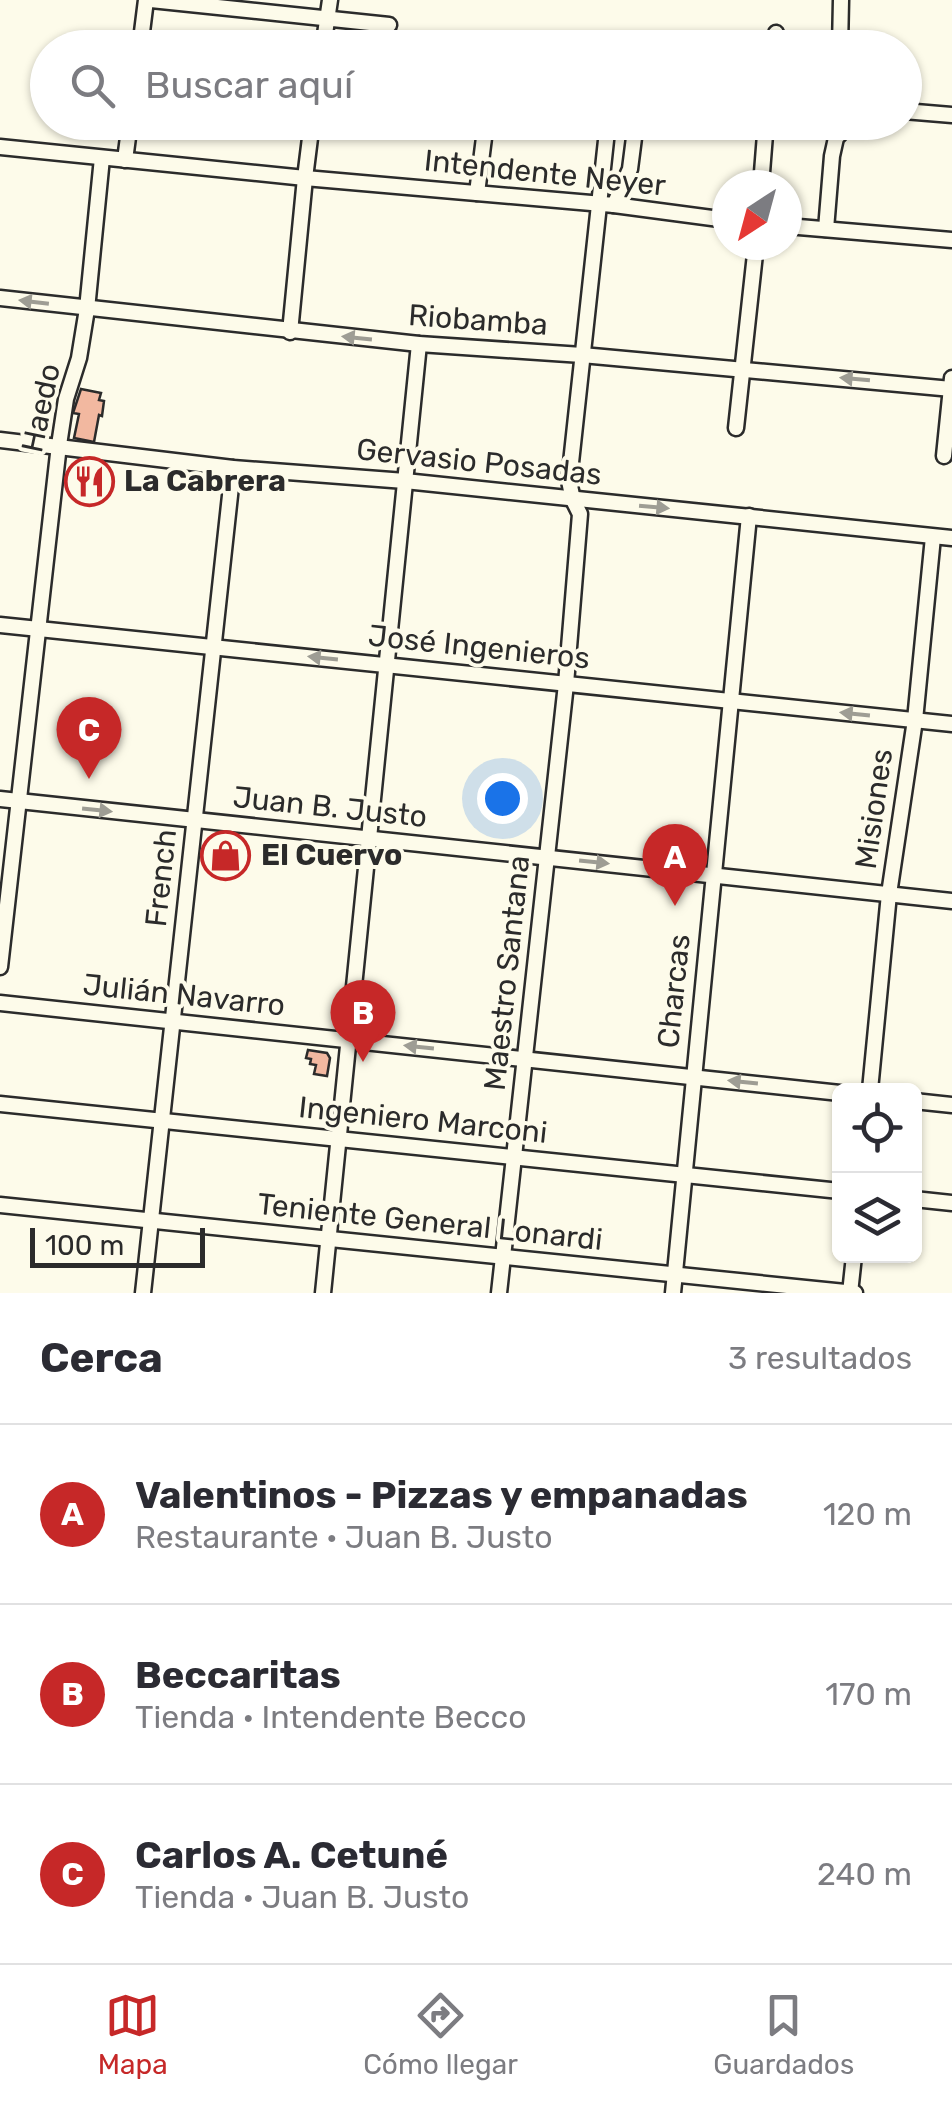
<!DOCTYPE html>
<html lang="es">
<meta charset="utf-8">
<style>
body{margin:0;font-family:Rubik,sans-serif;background:#f7f7f7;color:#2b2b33}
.controls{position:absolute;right:30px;bottom:30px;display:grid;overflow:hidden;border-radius:15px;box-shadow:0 2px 8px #0004}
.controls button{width:90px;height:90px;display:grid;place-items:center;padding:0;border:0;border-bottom:2px solid #e1e1e2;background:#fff;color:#2b2b33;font:50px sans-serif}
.compass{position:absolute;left:712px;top:170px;width:90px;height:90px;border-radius:50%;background:#fff;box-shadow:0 2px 8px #0004;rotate:216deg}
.scale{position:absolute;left:30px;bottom:25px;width:175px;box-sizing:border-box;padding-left:10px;border:5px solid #2b2b2b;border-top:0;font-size:28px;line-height:35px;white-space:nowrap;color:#2b2b2b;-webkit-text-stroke:8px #fdfbea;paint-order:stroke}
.you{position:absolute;left:502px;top:798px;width:35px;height:35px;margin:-25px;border:8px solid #fff;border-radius:50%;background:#1a73e8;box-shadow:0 0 0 15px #1a73e833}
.badge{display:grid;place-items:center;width:65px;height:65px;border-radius:50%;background:#c62828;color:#fff;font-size:32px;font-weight:700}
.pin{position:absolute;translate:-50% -82px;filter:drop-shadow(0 2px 5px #0008)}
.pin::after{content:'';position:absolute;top:52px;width:35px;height:30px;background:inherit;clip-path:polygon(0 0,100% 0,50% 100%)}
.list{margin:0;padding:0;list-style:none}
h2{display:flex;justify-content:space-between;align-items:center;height:130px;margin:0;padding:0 40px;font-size:42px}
h2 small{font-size:32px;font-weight:400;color:#7c7c81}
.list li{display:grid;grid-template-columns:65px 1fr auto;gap:30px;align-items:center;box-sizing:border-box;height:180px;padding:0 40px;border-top:2px solid #e1e1e2}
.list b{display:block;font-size:38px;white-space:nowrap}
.list p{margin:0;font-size:32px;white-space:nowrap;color:#7c7c81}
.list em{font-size:32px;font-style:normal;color:#7c7c81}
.icon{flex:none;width:55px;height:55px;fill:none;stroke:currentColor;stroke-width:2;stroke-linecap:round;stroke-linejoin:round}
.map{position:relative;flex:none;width:952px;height:1293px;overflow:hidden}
.search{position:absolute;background:#fff;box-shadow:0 2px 8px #0004;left:30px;right:30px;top:30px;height:110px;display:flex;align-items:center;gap:25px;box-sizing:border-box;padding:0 35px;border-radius:55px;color:#7c7c81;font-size:38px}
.sheet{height:670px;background:#fff}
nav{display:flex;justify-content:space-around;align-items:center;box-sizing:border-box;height:140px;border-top:2px solid #e1e1e2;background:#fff;font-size:28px;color:#7c7c81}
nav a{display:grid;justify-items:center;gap:5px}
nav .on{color:#c62828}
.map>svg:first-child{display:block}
</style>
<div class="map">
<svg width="952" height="1293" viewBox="0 0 952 1293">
<rect width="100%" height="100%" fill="#fdfbea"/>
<g fill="#f2b8a0" stroke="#2b2b2b" stroke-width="2.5">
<path d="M81,389l20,4 -2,7 5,1 -2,15 -3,-1 -5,27 -20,-4 5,-24 -6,-1z"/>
<path d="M308,1050l19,3 3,5 -3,18 -13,-2 2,-9 -6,-1 1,-5 -5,-1z"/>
</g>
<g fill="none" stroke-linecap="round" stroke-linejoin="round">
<defs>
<g id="minor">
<path d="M151,0l238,25"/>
<path d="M140,48l6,-48"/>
<path d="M323,48l7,-48"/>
<path d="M503,48l7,-3 61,3"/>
<path d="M774,48l2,-15"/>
<path d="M840,48l1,-48"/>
<path d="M904,111l48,4"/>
<path d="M0,147l305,31 309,27 113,15"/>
<path d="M125,160l5,-38"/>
<path d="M761,185l5,-63"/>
<path d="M477,193l9,-71"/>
<path d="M614,205l16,-36 6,-47"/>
<path d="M787,226l165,14"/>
<path d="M826,229l6,-73 4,-18 15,-16"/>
<path d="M0,298l419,46 163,11 370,34"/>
<path d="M290,332l15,-154 7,-56"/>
<path d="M736,428l20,-183"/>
<path d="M0,440l233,28 172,13 547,57"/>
<path d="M944,456l8,-78"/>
<path d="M0,625l952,99"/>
<path d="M0,799l952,102"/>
<path d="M0,967l59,-522 7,-46 13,-41 8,-49 15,-151"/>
<path d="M0,1003l840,90"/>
<path d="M870,1090l19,-196 26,-174 18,-183"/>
<path d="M914,1101l38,4"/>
<path d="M0,1104l840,87"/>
<path d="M914,1199l38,4"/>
<path d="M0,1205l855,88"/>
<path d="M143,1293l90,-825"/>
<path d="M323,1293l96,-949"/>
<path d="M499,1293l67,-609 14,-170 -7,-14 -4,-19 39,-359"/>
<path d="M673,1293l76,-777"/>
<path d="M850,1293l4,-37"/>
</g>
</defs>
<use href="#minor" stroke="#2b2b2b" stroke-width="19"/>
<use href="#minor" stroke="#fdfbea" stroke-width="14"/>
</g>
<defs><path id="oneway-solid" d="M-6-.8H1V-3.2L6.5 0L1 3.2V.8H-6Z" transform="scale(2.5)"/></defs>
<g fill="#9e9d94">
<use href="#oneway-solid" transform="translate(34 302) rotate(-173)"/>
<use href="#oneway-solid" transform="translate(357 338) rotate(-174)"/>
<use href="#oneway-solid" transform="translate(855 379) rotate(-175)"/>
<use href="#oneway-solid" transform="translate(654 507) rotate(5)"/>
<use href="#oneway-solid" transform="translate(323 658) rotate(-174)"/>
<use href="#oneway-solid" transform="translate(855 714) rotate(-174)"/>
<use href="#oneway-solid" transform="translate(97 810) rotate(6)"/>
<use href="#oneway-solid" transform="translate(594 862) rotate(6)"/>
<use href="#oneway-solid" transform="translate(419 1047) rotate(-174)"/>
<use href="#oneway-solid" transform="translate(743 1082) rotate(-174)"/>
</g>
<defs>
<symbol id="restaurant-ring" viewBox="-11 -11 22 22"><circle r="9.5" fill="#fdfbea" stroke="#c62828" stroke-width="1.5"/><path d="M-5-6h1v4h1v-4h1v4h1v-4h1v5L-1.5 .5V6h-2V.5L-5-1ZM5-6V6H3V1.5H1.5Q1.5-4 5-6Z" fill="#c62828"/></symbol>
<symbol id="shop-ring" viewBox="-11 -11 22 22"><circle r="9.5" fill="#fdfbea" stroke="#c62828" stroke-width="1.5"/><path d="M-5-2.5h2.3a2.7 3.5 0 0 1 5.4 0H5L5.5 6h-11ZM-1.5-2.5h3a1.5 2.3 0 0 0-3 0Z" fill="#c62828"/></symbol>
</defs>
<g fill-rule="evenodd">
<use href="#restaurant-ring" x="62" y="454" width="55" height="55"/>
<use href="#shop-ring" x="198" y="828" width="55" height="55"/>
</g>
<g text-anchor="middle" stroke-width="8" stroke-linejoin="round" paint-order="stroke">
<g font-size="30" fill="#2b2b2b" stroke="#fdfbea">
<text transform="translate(545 173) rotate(6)" y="10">Intendente Neyer</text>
<text transform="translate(478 320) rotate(4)" y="10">Riobamba</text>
<text transform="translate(41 408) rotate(-78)" y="10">Haedo</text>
<text transform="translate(479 462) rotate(6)" y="10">Gervasio Posadas</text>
<text transform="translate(479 647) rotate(6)" y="10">José Ingenieros</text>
<text transform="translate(330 807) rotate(6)" y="10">Juan B. Justo</text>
<text transform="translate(874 809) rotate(-82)" y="10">Misiones</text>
<text transform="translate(161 878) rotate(-84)" y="10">French</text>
<text transform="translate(507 973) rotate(-84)" y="10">Maestro Santana</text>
<text transform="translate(674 991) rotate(-84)" y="10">Charcas</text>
<text transform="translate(184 995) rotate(6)" y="10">Julián Navarro</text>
<text transform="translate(423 1120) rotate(6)" y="10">Ingeniero Marconi</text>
<text transform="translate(430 1222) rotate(6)" y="10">Teniente General Lonardi</text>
</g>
<g font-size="30" font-weight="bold" fill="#2b2b2b" stroke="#fdfbea" text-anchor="start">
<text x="124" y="491">La Cabrera</text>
<text x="261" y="865">El Cuervo</text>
</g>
</g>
</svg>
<div class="controls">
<button><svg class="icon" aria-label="locate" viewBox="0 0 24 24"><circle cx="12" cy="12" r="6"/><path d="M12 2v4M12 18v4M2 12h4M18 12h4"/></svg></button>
<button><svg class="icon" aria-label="layers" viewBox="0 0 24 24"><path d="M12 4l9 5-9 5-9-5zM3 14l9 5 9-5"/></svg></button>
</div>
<svg class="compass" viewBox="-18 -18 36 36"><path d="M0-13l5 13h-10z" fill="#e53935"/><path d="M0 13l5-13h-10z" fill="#7c7c81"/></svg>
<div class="scale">100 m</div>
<div class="you"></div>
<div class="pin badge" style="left:675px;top:906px">A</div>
<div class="pin badge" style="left:363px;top:1062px">B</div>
<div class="pin badge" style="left:89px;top:779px">C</div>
<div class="search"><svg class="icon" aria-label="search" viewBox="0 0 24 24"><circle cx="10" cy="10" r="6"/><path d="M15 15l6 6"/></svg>Buscar aquí</div>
</div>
<section class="sheet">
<h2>Cerca<small>3 resultados</small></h2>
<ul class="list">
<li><span class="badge">A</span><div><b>Valentinos - Pizzas y empanadas</b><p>Restaurante · Juan B. Justo</p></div><em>120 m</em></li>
<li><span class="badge">B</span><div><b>Beccaritas</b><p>Tienda · Intendente Becco</p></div><em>170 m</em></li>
<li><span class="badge">C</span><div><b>Carlos A. Cetuné</b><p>Tienda · Juan B. Justo</p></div><em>240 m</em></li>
</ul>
</section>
<nav>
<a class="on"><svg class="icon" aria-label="map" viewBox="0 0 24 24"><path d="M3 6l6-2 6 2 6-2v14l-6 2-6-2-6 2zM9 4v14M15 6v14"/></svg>Mapa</a>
<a><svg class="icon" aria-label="directions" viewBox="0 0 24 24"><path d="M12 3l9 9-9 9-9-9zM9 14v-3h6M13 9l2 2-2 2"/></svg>Cómo llegar</a>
<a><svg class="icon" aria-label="saved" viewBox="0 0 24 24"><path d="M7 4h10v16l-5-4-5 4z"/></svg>Guardados</a>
</nav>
